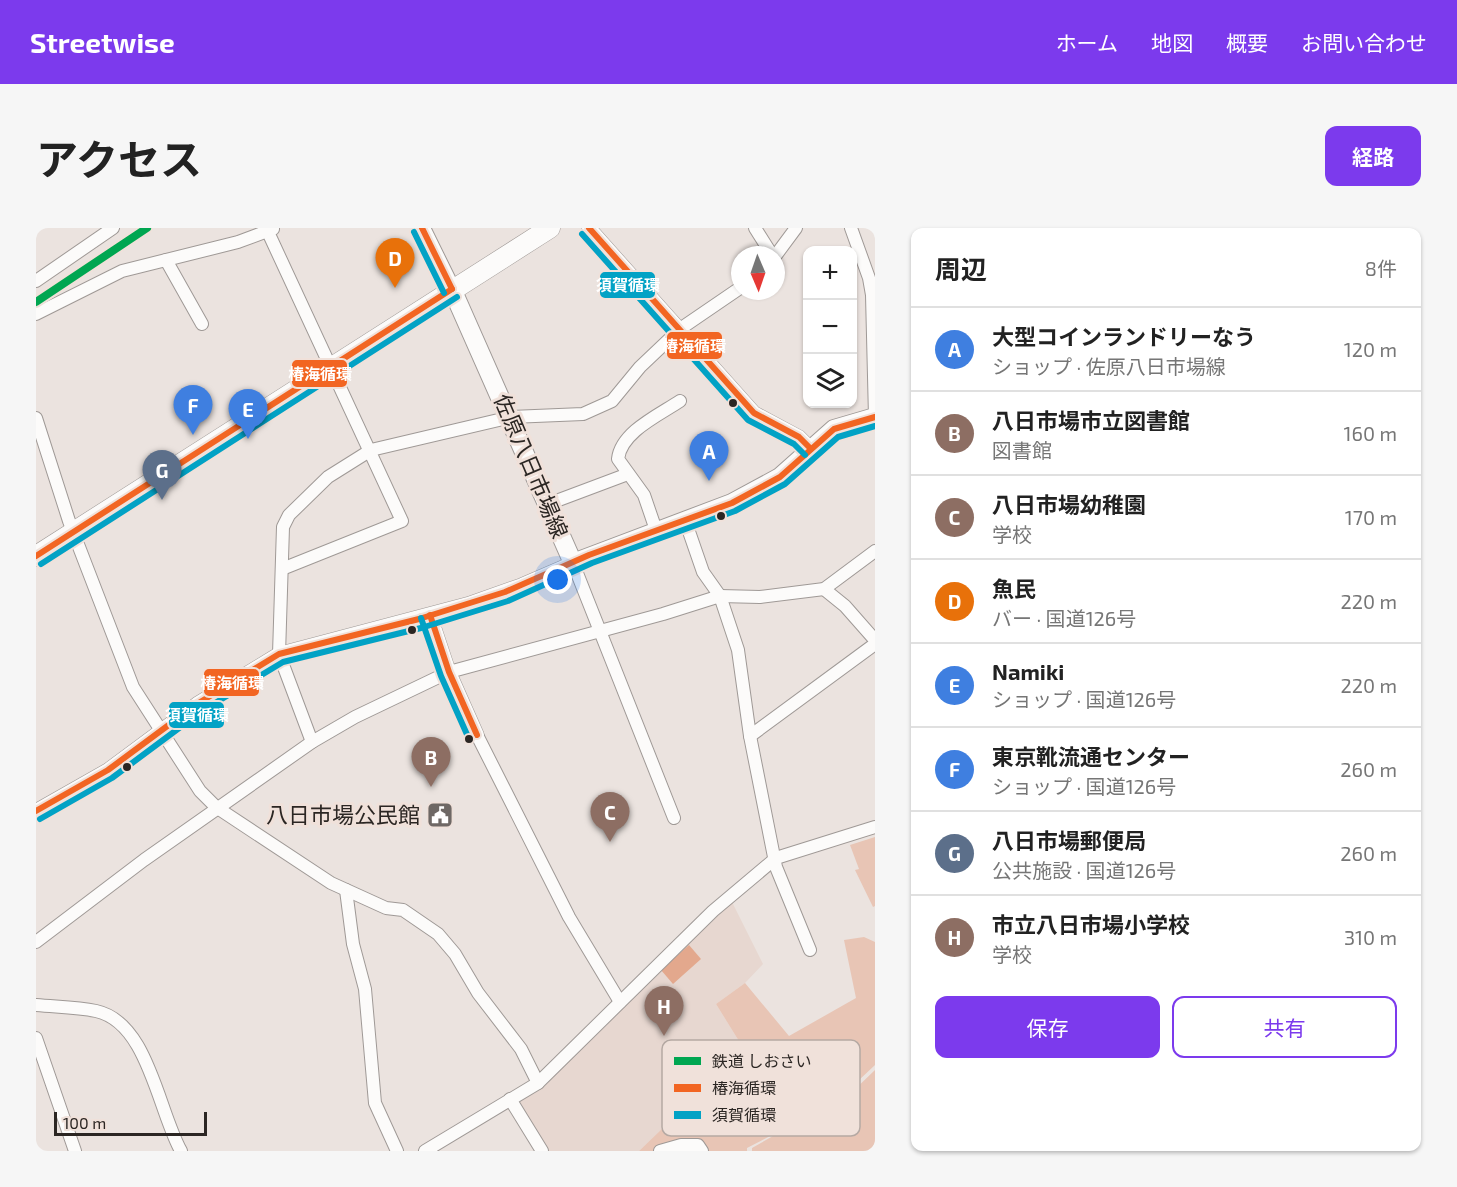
<!DOCTYPE html>
<html lang="ja">
<meta charset="utf-8">
<style>
body{margin:0;font-family:"Exo 2","Noto Sans JP",sans-serif;background:#f6f6f6;color:#222}
.controls{position:absolute;right:18px;top:18px;display:grid;overflow:hidden;border-radius:12px;box-shadow:0 2px 4px #0004}
.controls button{width:54px;height:54px;display:grid;place-items:center;padding:0;border:0;border-bottom:2px solid #e0e0e0;background:#fff;color:#222;font:30px sans-serif}
.compass{position:absolute;left:695px;top:18px;width:54px;height:54px;border-radius:50%;background:#fff;box-shadow:0 2px 4px #0004;rotate:178deg}
.scale{position:absolute;left:18px;bottom:15px;width:153px;box-sizing:border-box;padding-left:6px;border:3px solid #2b2623;border-top:0;font-size:16px;line-height:21px;white-space:nowrap;color:#2b2623;-webkit-text-stroke:4px #f0e1da;paint-order:stroke}
.you{position:absolute;left:522px;top:352px;width:21px;height:21px;margin:-15px;border:4px solid #fff;border-radius:50%;background:#1a73e8;box-shadow:0 0 0 9px #1a73e833}
.badge{display:grid;place-items:center;width:39px;height:39px;border-radius:50%;background:#7c3aed;color:#fff;font-size:20px;font-weight:700}
.pin{position:absolute;translate:-50% -50px;filter:drop-shadow(0 2px 3px #0008)}
.pin::after{content:'';position:absolute;top:32px;width:21px;height:18px;background:inherit;clip-path:polygon(0 0,100% 0,50% 100%)}
.list{margin:0;padding:0;list-style:none}
h2{display:flex;justify-content:space-between;align-items:center;height:78px;margin:0;padding:0 24px;font-size:26px}
h2 small{font-size:20px;font-weight:400;color:#767676}
.list li{display:grid;grid-template-columns:39px 1fr auto;gap:18px;align-items:center;box-sizing:border-box;height:84px;padding:0 24px;border-top:2px solid #e0e0e0}
.list b{display:block;font-size:22px;white-space:nowrap}
.list p{margin:0;font-size:20px;white-space:nowrap;color:#767676}
.list em{font-size:20px;font-style:normal;color:#767676}
.actions{display:flex;gap:12px;padding:18px 24px}
.actions a{flex:1;padding:14px 0;border:2px solid #7c3aed;border-radius:12px;text-align:center;font-size:21px;color:#7c3aed}
.actions .main{background:#7c3aed;color:#fff}
.icon{flex:none;width:33px;height:33px;fill:none;stroke:currentColor;stroke-width:2;stroke-linecap:round;stroke-linejoin:round}
.map{position:relative;flex:none;width:839px;height:923px;overflow:hidden;border-radius:12px}
header{display:flex;align-items:center;gap:36px;box-sizing:border-box;height:84px;padding:0 30px;background:#7c3aed;color:#fff}
header strong{font-size:28px}
nav{display:flex;gap:33px;margin-inline-start:auto;font-size:21px}
.intro{display:flex;align-items:center;justify-content:space-between;box-sizing:border-box;height:144px;padding:0 36px}
h1{margin:0;font-size:42px}
.button{padding:15px 27px;border-radius:12px;background:#7c3aed;color:#fff;font-size:21px;font-weight:700}
main{display:flex;gap:36px;padding:0 36px}
aside{flex:1;background:#fff;border-radius:12px;box-shadow:0 2px 4px #0004}
.map>svg:first-child{display:block}
</style>
<header>
<strong>Streetwise</strong>
<nav><a>ホーム</a><a>地図</a><a>概要</a><a>お問い合わせ</a></nav>
</header>
<div class="intro"><h1>アクセス</h1><a class="button">経路</a></div>
<main>
<div class="map">
<svg width="839" height="923" viewBox="0 0 839 923">
<rect width="100%" height="100%" fill="#ebe3df"/>
<path fill="#e7d7d0" d="M695,672l32,64 -18,19 -29,21 39,63 -89,58 -27,26h-90l-31,-48 23,-16z"/>
<g fill="#e8c5b5">
<path d="M839,609v69l-2,1 -18,-37 4,-1 -9,-24z"/>
<path d="M828,709l11,5v123l-35,33 9,-3 26,-25v81h-123v-3l49,-28 -54,28v3h-108l27,-26 89,-58 -39,-63 29,-21 44,53 67,-38 -12,-58z"/>
</g>
<path fill="#e3a88d" d="M653,717l12,14 -28,25 -12,-14z"/>
<g fill="none" stroke-linecap="round" stroke-linejoin="round">
<defs>
<g id="minor">
<path d="M719,0l17,27"/>
<path d="M815,0l18,50 3,17 3,122"/>
<path d="M232,4l134,289 -120,48"/>
<path d="M740,27l20,-27"/>
<path d="M130,32l36,64"/>
<path d="M0,53l77,-53"/>
<path d="M0,86l86,-43 116,-29 35,-13"/>
<path d="M0,190l33,103 64,166 67,104 16,16 115,76 55,25 17,2 35,24 17,20 23,39 43,56 17,34"/>
<path d="M512,276l80,-30"/>
<path d="M649,292l18,52 17,24 18,54 12,86 26,131 34,83"/>
<path d="M620,302l-12,-35 -26,-36c3,-27 41,-44 62,-58"/>
<path d="M537,335l101,255"/>
<path d="M788,361l21,17 30,34"/>
<path d="M441,507l92,182 51,85"/>
<path d="M714,508l125,-92"/>
<path d="M276,514l-33,-88 4,-127 6,-12 39,-38 43,-27 140,-33 72,-3 29,-13 28,-34 40,-38 60,-41"/>
<path d="M310,662l7,54 12,45 10,114 22,48"/>
<path d="M0,714l108,-82 168,-118 43,-25 94,-45 214,-58 57,-18 40,1 64,-8 51,-38"/>
<path d="M0,777c20,2 40,2 60,6 52,11 62,99 85,140"/>
<path d="M0,810l39,113"/>
<path d="M474,871l32,52"/>
<path d="M389,923l113,-68 175,-172 63,-53 99,-31"/>
<path d="M624,923l21,-6h17l4,6"/>
</g>
<g id="tertiary">
<path d="M553,0l165,185 45,24 12,12"/>
<path d="M394,387l19,57 28,63"/>
<path d="M0,583l72,-41 89,-66 82,-50 189,-50 54,-19 51,-22"/>
</g>
<path id="secondary" d="M386,0l30,61"/>
<path id="primary" d="M416,61l121,274 159,-60 48,-26 54,-48 41,-12"/>
<path id="trunk" d="M0,328l514,-328"/>
</defs>
<use href="#minor" stroke="#9f9996" stroke-width="14"/>
<use href="#tertiary" stroke="#9f9996" stroke-width="15"/>
<use href="#secondary" stroke="#9f9996" stroke-width="18"/>
<use href="#primary" stroke="#9f9996" stroke-width="20"/>
<use href="#trunk" stroke="#9f9996" stroke-width="21"/>
<use href="#minor" stroke="#fcfbfa" stroke-width="12"/>
<use href="#tertiary" stroke="#fcfbfa" stroke-width="14"/>
<use href="#secondary" stroke="#fcfbfa" stroke-width="16"/>
<use href="#primary" stroke="#fcfbfa" stroke-width="18"/>
<use href="#trunk" stroke="#fcfbfa" stroke-width="20"/>
<defs>
<g id="bus-1">
<path d="M386,0l30,61"/>
<path d="M553,0l165,185 45,24 12,12"/>
<path d="M0,328l416,-267"/>
<path d="M394,387l19,57 28,63"/>
<path d="M0,583l72,-41 89,-66 82,-50 140,-35 86,-27 84,-37 143,-52 48,-26 54,-48 41,-12"/>
</g>
<g id="bus-2">
<path d="M378,4l30,61"/>
<path d="M546,6l166,186 46,24 11,11"/>
<path d="M5,336l416,-267"/>
<path d="M385,390l20,58 28,63"/>
<path d="M4,591l72,-41 90,-67 81,-49 138,-34 87,-27 84,-38 143,-52 50,-27 53,-47 37,-11"/>
</g>
</defs>
<use href="#bus-1" stroke="#f0e1da" stroke-width="10"/>
<use href="#bus-2" stroke="#f0e1da" stroke-width="10"/>
<use href="#bus-1" stroke="#f26522" stroke-width="6"/>
<use href="#bus-2" stroke="#02a2c5" stroke-width="6"/>
<defs>
<path id="rail-1" d="M0,74l111,-74"/>
</defs>
<use href="#rail-1" stroke="#f0e1da" stroke-width="12"/>
<use href="#rail-1" stroke="#00a651" stroke-width="8"/>
</g>
<defs>
<symbol id="civic-square" viewBox="-11 -11 22 22"><rect x="-9" y="-9" width="18" height="18" rx="4" fill="#6e6865" stroke="#f0e1da"/><path d="M-.6-6.5H3V-4.5H.6V-3L4-1V1h2V6H-6V1h2V-1L-.6-3ZM-1.2 2.5V6h2.4V2.5Z" fill="#fff"/></symbol>
</defs>
<g fill-rule="evenodd">
<use href="#civic-square" x="389" y="572" width="30" height="30"/>
</g>
<g fill="#2b2623" stroke="#f0e1da" stroke-width="2">
<circle cx="697" cy="175" r="5"/>
<circle cx="685" cy="288" r="5"/>
<circle cx="376" cy="402" r="5"/>
<circle cx="433" cy="511" r="5"/>
<circle cx="91" cy="539" r="5"/>
</g>
<g text-anchor="middle" stroke-width="6" stroke-linejoin="round" paint-order="stroke">
<g font-size="22" fill="#2b2623" stroke="#f0e1da">
<text transform="translate(495 238) rotate(67)" y="8">佐原八日市場線</text>
</g>
<g font-size="22" fill="#2b2623" stroke="#f0e1da" text-anchor="end">
<text x="384" y="595">八日市場公民館</text>
</g>
</g>
<rect x="626" y="812" width="198" height="96" rx="9" fill="#f0e1da" stroke="#b5a9a3" stroke-width="1.5"/>
<rect x="638" y="829" width="27" height="8" fill="#00a651"/>
<rect x="638" y="856" width="27" height="8" fill="#f26522"/>
<rect x="638" y="883" width="27" height="8" fill="#02a2c5"/>
<g font-size="16" fill="#2b2623">
<text x="676" y="839">鉄道 しおさい</text>
<text x="676" y="866">椿海循環</text>
<text x="676" y="893">須賀循環</text>
</g>
<g stroke="#f0e1da" stroke-width="2">
<rect x="563" y="43" width="57" height="28" rx="6" fill="#02a2c5"/>
<rect x="630" y="103" width="57" height="29" rx="6" fill="#f26522"/>
<rect x="255" y="131" width="57" height="29" rx="6" fill="#f26522"/>
<rect x="167" y="440" width="57" height="29" rx="6" fill="#f26522"/>
<rect x="132" y="473" width="57" height="28" rx="6" fill="#02a2c5"/>
</g>
<g font-size="16" text-anchor="middle" font-weight="bold" fill="#fff">
<text x="592" y="63">須賀循環</text>
<text x="658" y="124">椿海循環</text>
<text x="284" y="152">椿海循環</text>
<text x="196" y="461">椿海循環</text>
<text x="161" y="493">須賀循環</text>
</g>
</svg>
<div class="controls">
<button>+</button>
<button>−</button>
<button><svg class="icon" aria-label="layers" viewBox="0 0 24 24"><path d="M12 4l9 5-9 5-9-5zM3 14l9 5 9-5"/></svg></button>
</div>
<svg class="compass" viewBox="-18 -18 36 36"><path d="M0-13l5 13h-10z" fill="#e53935"/><path d="M0 13l5-13h-10z" fill="#767676"/></svg>
<div class="scale">100 m</div>
<div class="you"></div>
<div class="pin badge" style="left:673px;top:253px;background:#3f7fe0">A</div>
<div class="pin badge" style="left:395px;top:559px;background:#8d6e63">B</div>
<div class="pin badge" style="left:574px;top:614px;background:#8d6e63">C</div>
<div class="pin badge" style="left:359px;top:60px;background:#e8710a">D</div>
<div class="pin badge" style="left:212px;top:211px;background:#3f7fe0">E</div>
<div class="pin badge" style="left:157px;top:207px;background:#3f7fe0">F</div>
<div class="pin badge" style="left:126px;top:272px;background:#5c6f8a">G</div>
<div class="pin badge" style="left:628px;top:808px;background:#8d6e63">H</div>
</div>
<aside>
<h2>周辺<small>8件</small></h2>
<ul class="list">
<li><span class="badge" style="background:#3f7fe0">A</span><div><b>大型コインランドリーなう</b><p>ショップ · 佐原八日市場線</p></div><em>120 m</em></li>
<li><span class="badge" style="background:#8d6e63">B</span><div><b>八日市場市立図書館</b><p>図書館</p></div><em>160 m</em></li>
<li><span class="badge" style="background:#8d6e63">C</span><div><b>八日市場幼稚園</b><p>学校</p></div><em>170 m</em></li>
<li><span class="badge" style="background:#e8710a">D</span><div><b>魚民</b><p>バー · 国道126号</p></div><em>220 m</em></li>
<li><span class="badge" style="background:#3f7fe0">E</span><div><b>Namiki</b><p>ショップ · 国道126号</p></div><em>220 m</em></li>
<li><span class="badge" style="background:#3f7fe0">F</span><div><b>東京靴流通センター</b><p>ショップ · 国道126号</p></div><em>260 m</em></li>
<li><span class="badge" style="background:#5c6f8a">G</span><div><b>八日市場郵便局</b><p>公共施設 · 国道126号</p></div><em>260 m</em></li>
<li><span class="badge" style="background:#8d6e63">H</span><div><b>市立八日市場小学校</b><p>学校</p></div><em>310 m</em></li>
</ul>
<div class="actions"><a class="main">保存</a><a>共有</a></div>
</aside>
</main>
